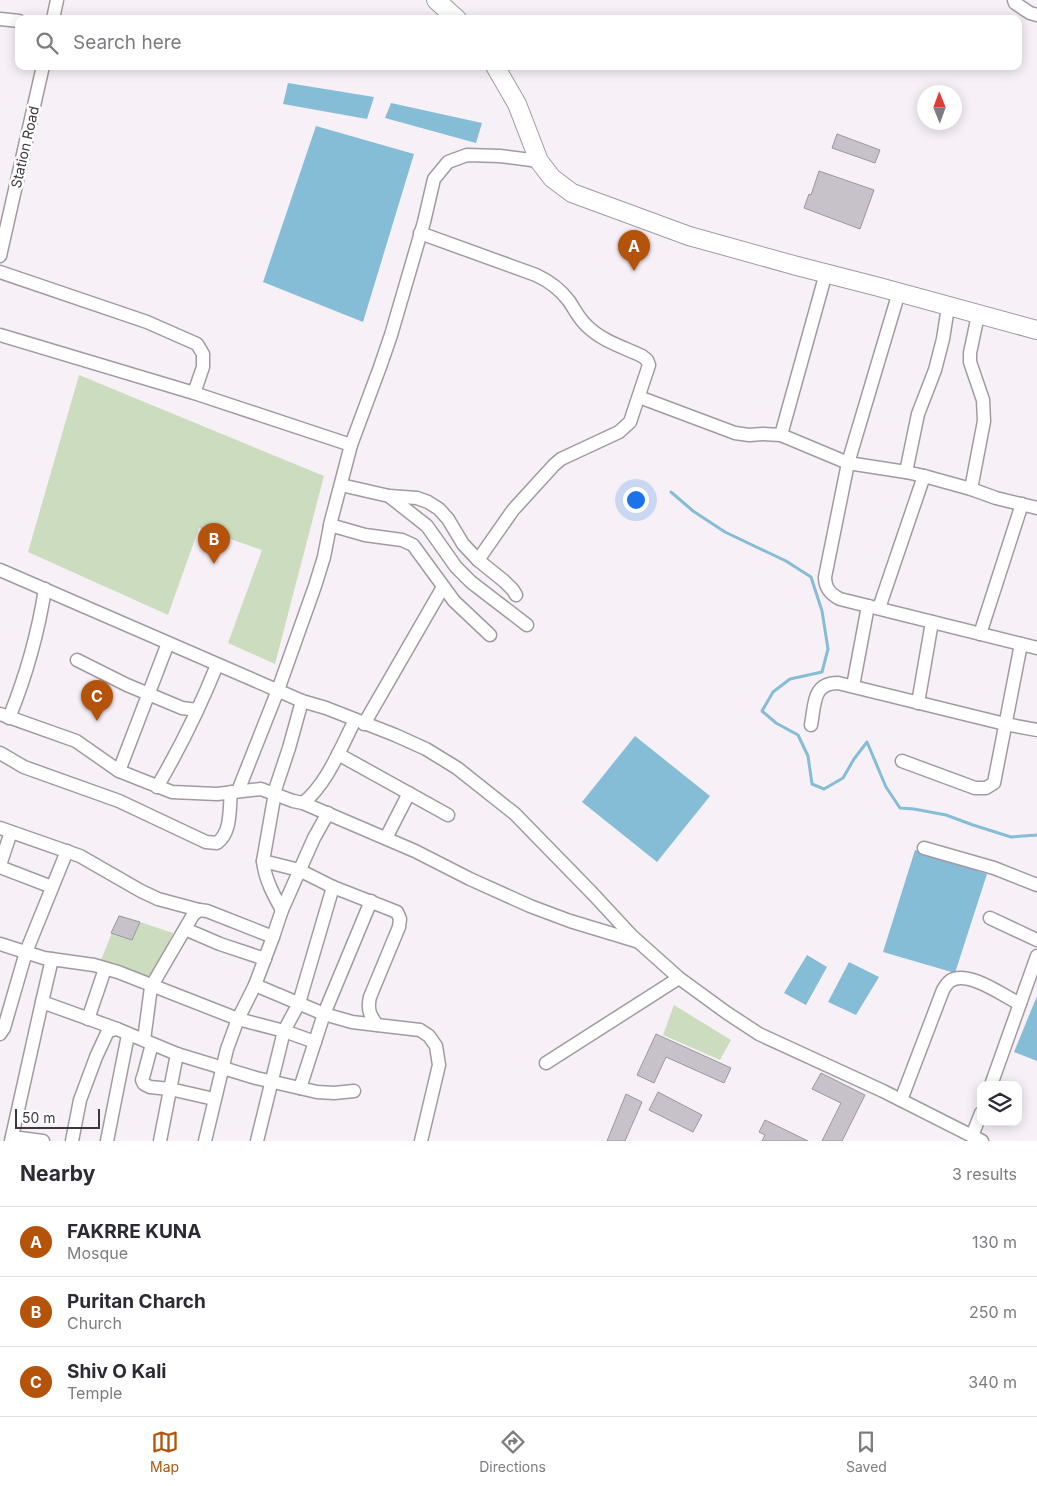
<!DOCTYPE html>
<style>
body{margin:0;font-family:Inter,sans-serif;background:#f2f2f3;color:#2b2b33}
.controls{position:absolute;right:15px;bottom:15px;display:grid;overflow:hidden;border-radius:10px;box-shadow:0 2px 12px #0003}
.controls button{width:45px;height:45px;display:grid;place-items:center;padding:0;border:0;border-bottom:1px solid #e1e1e2;background:#fff;color:#2b2b33;font:25px sans-serif}
.compass{position:absolute;left:917px;top:85px;width:45px;height:45px;border-radius:50%;background:#fff;box-shadow:0 2px 12px #0003;rotate:359deg}
.scale{position:absolute;left:15px;bottom:12px;width:85px;box-sizing:border-box;padding-left:5px;border:2px solid #3c393c;border-top:0;font-size:14px;line-height:18px;white-space:nowrap;color:#3c393c;-webkit-text-stroke:4px #fff;paint-order:stroke}
.you{position:absolute;left:635px;top:499px;width:18px;height:18px;margin:-12px;border:4px solid #fff;border-radius:50%;background:#1a73e8;box-shadow:0 0 0 8px #1a73e833}
.badge{display:grid;place-items:center;width:32px;height:32px;border-radius:50%;background:#b45309;color:#fff;font-size:16px;font-weight:700}
.pin{position:absolute;translate:-50% -41px;filter:drop-shadow(0 1px 2px #0008)}
.pin::after{content:'';position:absolute;top:26px;width:18px;height:15px;background:inherit;clip-path:polygon(0 0,100% 0,50% 100%)}
.list{margin:0;padding:0;list-style:none}
h2{display:flex;justify-content:space-between;align-items:center;height:65px;margin:0;padding:0 20px;font-size:21px}
h2 small{font-size:16px;font-weight:400;color:#7c7c81}
.list li{display:grid;grid-template-columns:32px 1fr auto;gap:15px;align-items:center;box-sizing:border-box;height:70px;padding:0 20px;border-top:1px solid #e1e1e2}
.list b{display:block;font-size:19px;white-space:nowrap}
.list p{margin:0;font-size:16px;white-space:nowrap;color:#7c7c81}
.list em{font-size:16px;font-style:normal;color:#7c7c81}
.icon{flex:none;width:28px;height:28px;fill:none;stroke:currentColor;stroke-width:2;stroke-linecap:round;stroke-linejoin:round}
.map{position:relative;flex:none;width:1037px;height:1141px;overflow:hidden}
.search{position:absolute;background:#fff;box-shadow:0 2px 12px #0003;left:15px;right:15px;top:15px;height:55px;display:flex;align-items:center;gap:12px;box-sizing:border-box;padding:0 18px;border-radius:10px;color:#7c7c81;font-size:19px}
.sheet{height:275px;background:#fff}
nav{display:flex;justify-content:space-around;align-items:center;box-sizing:border-box;height:70px;border-top:1px solid #e1e1e2;background:#fff;font-size:14px;color:#7c7c81}
nav a{display:grid;justify-items:center;gap:2px}
nav .on{color:#b45309}
.map>svg:first-child{display:block}
</style>
<div class="map">
<svg width="1037" height="1141" viewBox="0 0 1037 1141">
<rect width="100%" height="100%" fill="#f7f1f7"/>
<g fill="#ccddbf">
<path d="M79,375l245,101 -49,188 -47,-21 34,-93 -63,-22 -31,87 -140,-63z"/>
<path d="M119,915l54,18 -23,48 -49,-21z"/>
<path d="M674,1005l57,35 -11,20 -57,-25z"/>
</g>
<g fill="#86bdd6">
<path d="M288,83l86,14 -7,22 -84,-15z"/>
<path d="M391,103l91,20 -6,20 -91,-25z"/>
<path d="M316,126l98,28 -51,168 -100,-40z"/>
<path d="M635,736l75,60 -53,66 -75,-60z"/>
<path d="M915,850l72,24 -32,99 -72,-21z"/>
<path d="M807,955l20,12 -21,38 -22,-12z"/>
<path d="M849,962l30,15 -23,38 -28,-13z"/>
<path d="M1037,996v65l-23,-9z"/>
</g>
<g fill="none" stroke-linecap="round" stroke-linejoin="round">
<path stroke="#86bdd6" stroke-width="3" d="M671,492l22,19 32,21 61,29 25,16 11,34 6,38 -6,23 -32,7 -17,13 -11,19 14,12 22,12 10,21 4,28 12,5 19,-11 11,-19 13,-17 19,45 14,21 14,1 32,6 27,10 38,12 26,-2"/>
</g>
<g fill="#c7c2ca" stroke="#9c979e">
<path d="M837,134l43,16 -5,13 -43,-15z"/>
<path d="M819,171l55,19 -14,39 -56,-21 5,-14 2,1z"/>
<path d="M119,916l21,6 -8,18 -21,-7z"/>
<path d="M656,1034l75,34 -7,15 -58,-26 -12,26 -17,-8z"/>
<path d="M821,1073l44,22 -23,46h-20l19,-38 -29,-14z"/>
<path d="M658,1092l44,23 -9,17 -44,-22z"/>
<path d="M626,1094l16,8 -17,39h-18z"/>
<path d="M765,1120l43,21h-46l3,-6 -6,-3z"/>
</g>
<g fill="none" stroke-linecap="round" stroke-linejoin="round">
<defs>
<g id="minor">
<path d="M1014,0l1,3 15,10 7,2"/>
<path d="M0,19l19,2"/>
<path d="M53,19l4,-19"/>
<path d="M420,233l116,42c13,6 24,14 33,26 6,9 10,18 18,25 15,15 36,21 55,30l5,4 2,5 -19,57 -11,10 -58,27 -7,6 -41,45 -35,50"/>
<path d="M0,256l43,-190"/>
<path d="M0,272l147,50 50,22 6,10v13l-9,26"/>
<path d="M899,292l-51,171 -23,114c0,11 5,17 15,22l197,49"/>
<path d="M0,335l194,58 157,52"/>
<path d="M639,397l96,36 14,2 14,-1 18,1 67,28 58,9 18,4 47,13 25,9 41,10"/>
<path d="M781,435l45,-162"/>
<path d="M906,472l12,-58 17,-44 8,-31 5,-32"/>
<path d="M341,485l48,11 28,2 11,4 11,7 9,10 15,25 15,16 26,21 9,9 3,5"/>
<path d="M971,489l13,-68 -1,-21 -13,-38v-9l8,-38"/>
<path d="M389,496l38,30 29,41 15,15 56,43"/>
<path d="M330,525l35,10 37,5 11,5 41,56 36,34"/>
<path d="M0,570l302,131 24,7 69,27 31,14 31,19 58,46 78,80 39,42 47,42 48,35 32,21 124,57 99,50"/>
<path d="M879,608l45,-132"/>
<path d="M980,634l42,-130"/>
<path d="M77,660l50,25 55,23 15,2"/>
<path d="M853,686l15,-80"/>
<path d="M918,703l14,-81"/>
<path d="M0,714l76,27 43,30 53,21 45,2 44,-5 32,12 10,2c24,-19 38,-56 52,-83"/>
<path d="M9,718c17,-42 29,-84 36,-129"/>
<path d="M364,724l79,-137"/>
<path d="M811,725c4,-20 1,-42 27,-42l167,41 32,6"/>
<path d="M0,753l24,14 95,34 87,41 11,1c15,-11 12,-34 14,-51"/>
<path d="M338,754l110,61"/>
<path d="M902,761l73,27h11l8,-5 27,-139"/>
<path d="M119,771l49,-128"/>
<path d="M157,787c23,-39 43,-80 60,-122"/>
<path d="M238,791l40,-101 37,-104 9,-29 7,-36 20,-76 29,-78 11,-32 33,-113 10,-43 14,-17 19,-7 33,1 39,5"/>
<path d="M303,803l112,48 55,28 60,27 40,15 66,20"/>
<path d="M0,828l80,28 61,35 17,8 41,11"/>
<path d="M386,838l23,-45"/>
<path d="M924,848l70,20 43,17"/>
<path d="M263,861l36,9 34,17 64,25 3,7 -1,8 -29,70c-3,13 0,18 7,28l43,5 9,6 7,10 3,19 -18,76"/>
<path d="M0,865l11,-33"/>
<path d="M0,867l52,20"/>
<path d="M282,910c-9,-16 -17,-31 -19,-49l13,-74 13,-39 13,-47"/>
<path d="M990,918l47,22"/>
<path d="M185,929l35,15 45,15"/>
<path d="M0,944l44,14 50,7 24,7 120,47 46,12 31,11"/>
<path d="M255,985l69,29 28,8 25,3"/>
<path d="M42,1002l75,27"/>
<path d="M88,1019l17,-50"/>
<path d="M0,1034l4,-6 22,-76 41,-101"/>
<path d="M144,1040l7,-53 42,-72 6,-5 8,1 66,26"/>
<path d="M152,1044l-8,30 -2,6 2,4 6,3 20,2 44,10"/>
<path d="M546,1063l133,-85"/>
<path d="M991,1085l46,-129"/>
<path d="M300,1088l24,-74 47,-113"/>
<path d="M901,1100l42,-110c2,-3 4,-7 7,-9 17,-12 54,15 70,23"/>
<path d="M972,1136l9,-23"/>
<path d="M12,1137l31,4"/>
<path d="M11,1141l31,-139 10,-43"/>
<path d="M72,1141l8,-41 16,-43 12,-26 9,-2 60,25 79,24 61,14 17,1 20,-2"/>
<path d="M107,1141l21,-106"/>
<path d="M160,1141l17,-87"/>
<path d="M205,1141l22,-92 11,-30 17,-34 18,-48 9,-27 32,-72 14,-25"/>
<path d="M257,1141l27,-110 15,-28 34,-116"/>
</g>
<g id="secondary">
<path d="M436,0l21,19"/>
<path d="M495,66l22,38 22,57 13,17 20,15 117,43 108,30 82,21 158,43"/>
</g>
</defs>
<use href="#minor" stroke="#a19ba1" stroke-width="15"/>
<use href="#secondary" stroke="#a19ba1" stroke-width="20"/>
<use href="#minor" stroke="#fff" stroke-width="12"/>
<use href="#secondary" stroke="#fff" stroke-width="18"/>
</g>
<g text-anchor="middle" stroke-width="5" stroke-linejoin="round" paint-order="stroke">
<g font-size="14" fill="#3c393c" stroke="#fff">
<text transform="translate(25 147) rotate(-77)" y="5">Station Road</text>
</g>
</g>
</svg>
<div class="controls">
<button><svg class="icon" aria-label="layers" viewBox="0 0 24 24"><path d="M12 4l9 5-9 5-9-5zM3 14l9 5 9-5"/></svg></button>
</div>
<svg class="compass" viewBox="-18 -18 36 36"><path d="M0-13l5 13h-10z" fill="#e53935"/><path d="M0 13l5-13h-10z" fill="#7c7c81"/></svg>
<div class="scale">50 m</div>
<div class="you"></div>
<div class="pin badge" style="left:634px;top:271px">A</div>
<div class="pin badge" style="left:214px;top:564px">B</div>
<div class="pin badge" style="left:97px;top:721px">C</div>
<div class="search"><svg class="icon" aria-label="search" viewBox="0 0 24 24"><circle cx="10" cy="10" r="6"/><path d="M15 15l6 6"/></svg>Search here</div>
</div>
<section class="sheet">
<h2>Nearby<small>3 results</small></h2>
<ul class="list">
<li><span class="badge">A</span><div><b>FAKRRE KUNA</b><p>Mosque</p></div><em>130 m</em></li>
<li><span class="badge">B</span><div><b>Puritan Charch</b><p>Church</p></div><em>250 m</em></li>
<li><span class="badge">C</span><div><b>Shiv O Kali</b><p>Temple</p></div><em>340 m</em></li>
</ul>
</section>
<nav>
<a class="on"><svg class="icon" aria-label="map" viewBox="0 0 24 24"><path d="M3 6l6-2 6 2 6-2v14l-6 2-6-2-6 2zM9 4v14M15 6v14"/></svg>Map</a>
<a><svg class="icon" aria-label="directions" viewBox="0 0 24 24"><path d="M12 3l9 9-9 9-9-9zM9 14v-3h6M13 9l2 2-2 2"/></svg>Directions</a>
<a><svg class="icon" aria-label="saved" viewBox="0 0 24 24"><path d="M7 4h10v16l-5-4-5 4z"/></svg>Saved</a>
</nav>
